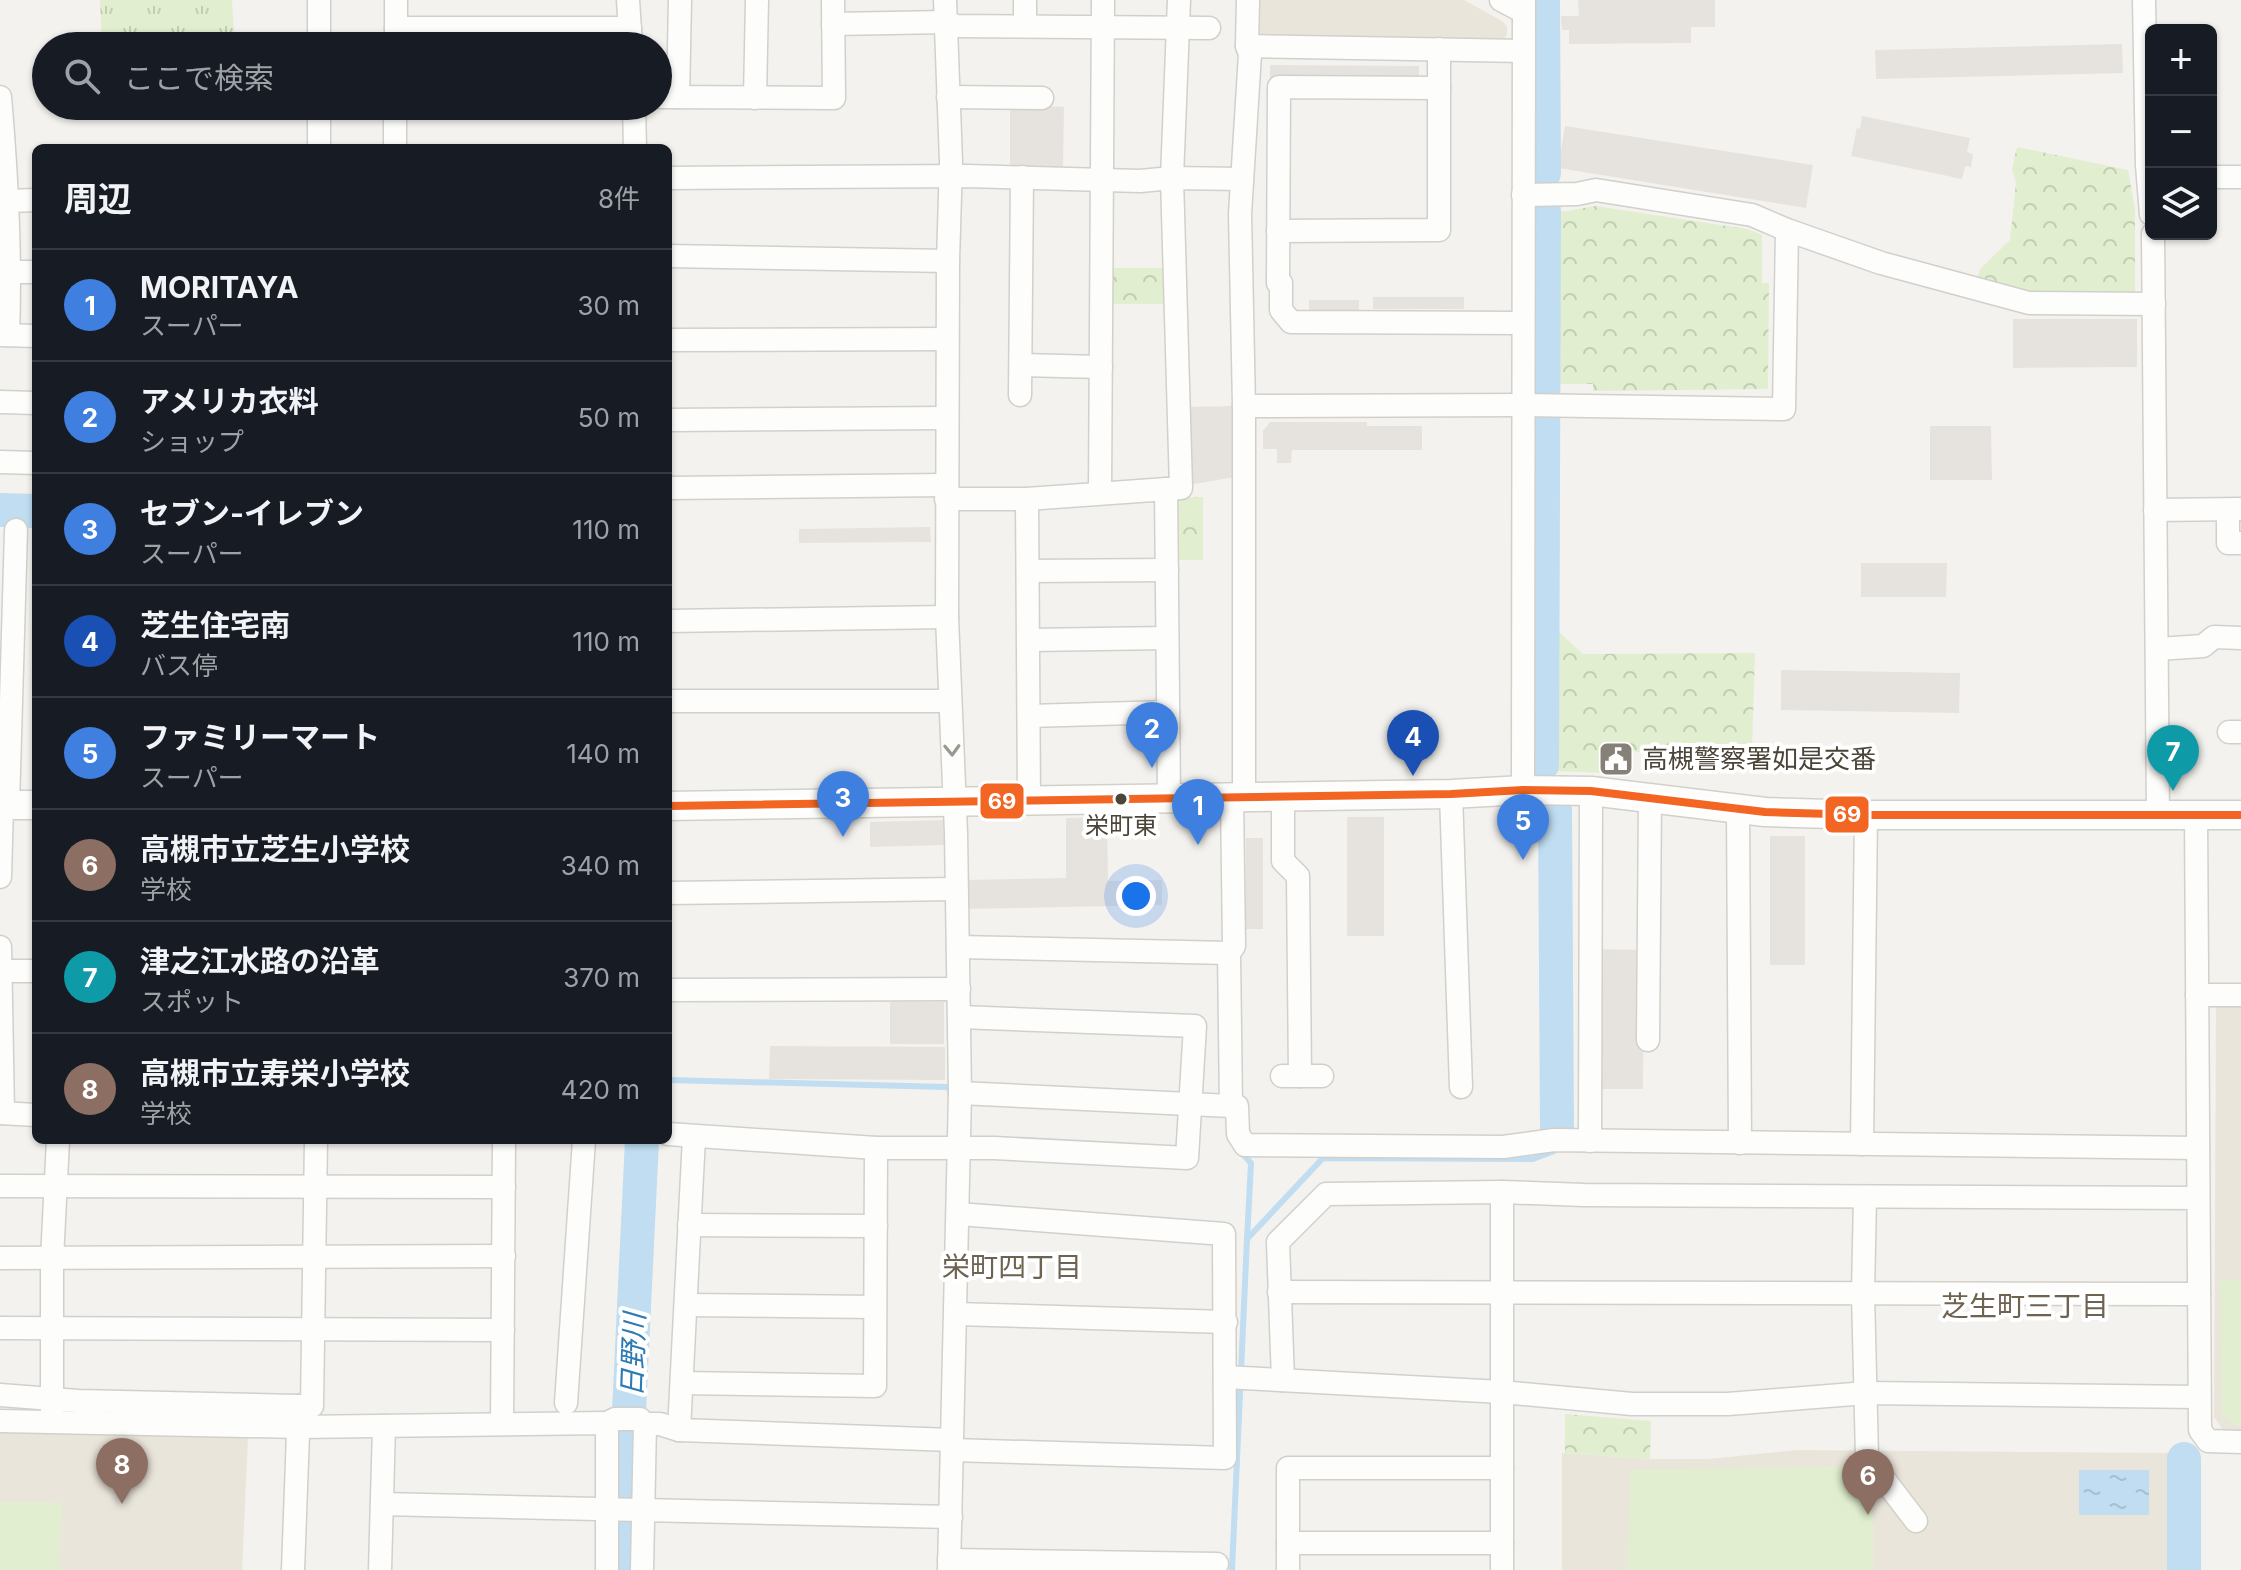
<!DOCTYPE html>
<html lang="ja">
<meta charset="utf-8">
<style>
body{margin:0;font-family:Inter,"Noto Sans JP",sans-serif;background:#20242c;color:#f1f3f6}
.controls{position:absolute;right:24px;top:24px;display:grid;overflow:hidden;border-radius:12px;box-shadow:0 2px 6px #0004}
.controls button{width:72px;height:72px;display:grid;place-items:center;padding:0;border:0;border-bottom:2px solid #363941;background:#171b24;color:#f1f3f6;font:40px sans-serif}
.you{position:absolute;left:1136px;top:896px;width:28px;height:28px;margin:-20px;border:6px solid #fff;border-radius:50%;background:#1a73e8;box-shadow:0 0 0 12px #1a73e833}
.badge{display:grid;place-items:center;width:52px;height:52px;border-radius:50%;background:#b45309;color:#fff;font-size:26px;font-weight:700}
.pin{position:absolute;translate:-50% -66px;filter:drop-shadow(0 2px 4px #0008)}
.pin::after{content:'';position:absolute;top:42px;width:28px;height:24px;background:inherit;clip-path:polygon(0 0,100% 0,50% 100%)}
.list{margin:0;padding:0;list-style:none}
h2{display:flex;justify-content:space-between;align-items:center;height:104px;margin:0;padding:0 32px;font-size:34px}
h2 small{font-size:26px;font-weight:400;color:#9ea1a6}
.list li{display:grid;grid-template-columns:52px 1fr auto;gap:24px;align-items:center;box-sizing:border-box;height:112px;padding:0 32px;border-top:2px solid #363941}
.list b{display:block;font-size:30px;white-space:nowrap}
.list p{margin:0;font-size:26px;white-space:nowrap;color:#9ea1a6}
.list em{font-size:26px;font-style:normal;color:#9ea1a6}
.icon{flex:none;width:44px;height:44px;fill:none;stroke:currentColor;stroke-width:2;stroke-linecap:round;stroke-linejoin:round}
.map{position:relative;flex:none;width:2241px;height:1570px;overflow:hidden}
.search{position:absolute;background:#171b24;box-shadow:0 2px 6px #0004;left:32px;top:32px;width:640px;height:88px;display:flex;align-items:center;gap:20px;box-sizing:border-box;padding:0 28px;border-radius:44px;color:#9ea1a6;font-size:30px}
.panel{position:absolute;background:#171b24;box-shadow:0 2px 6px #0004;left:32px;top:144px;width:640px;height:1000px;border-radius:12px}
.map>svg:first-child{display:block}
</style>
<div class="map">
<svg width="2241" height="1570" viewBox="0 0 2241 1570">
<defs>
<pattern id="grass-tufts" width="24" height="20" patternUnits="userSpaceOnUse" patternTransform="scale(2)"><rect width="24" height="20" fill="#e1eecf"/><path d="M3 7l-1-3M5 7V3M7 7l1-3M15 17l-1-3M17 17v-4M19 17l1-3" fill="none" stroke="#c3cdb2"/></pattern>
<pattern id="park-crowns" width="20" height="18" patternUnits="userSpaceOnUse" patternTransform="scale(2)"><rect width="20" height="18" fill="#e1eecf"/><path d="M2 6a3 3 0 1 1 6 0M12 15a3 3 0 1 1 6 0" fill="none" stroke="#c3cdb2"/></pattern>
<pattern id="water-ripples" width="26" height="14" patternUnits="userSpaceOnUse" patternTransform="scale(2)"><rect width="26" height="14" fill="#c0ddf1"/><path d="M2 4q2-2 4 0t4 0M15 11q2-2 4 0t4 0" fill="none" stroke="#a6bfcf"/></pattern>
</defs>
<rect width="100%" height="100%" fill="#f4f2ee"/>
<g fill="#eae5da">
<path d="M1254,0h210l38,21 5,5v9l-5,6 -249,-5z"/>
<path d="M2216,1004h25v430l-16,-1 -11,-16z"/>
<path d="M0,1429l248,8 -6,133h-242z"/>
<path d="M1797,1450l376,3 1,117h-612v-117l88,6h58z"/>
</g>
<path fill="url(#grass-tufts)" d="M100,0h132l3,46h-133z"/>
<g fill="url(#park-crowns)">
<path d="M2017,147l111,23 7,39v83l-107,1 -51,-15 4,-10 29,-28 6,-57 -4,-14z"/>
<path d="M1595,206l152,23 15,6v48h7l-1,106 -175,2v-7h-46l1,-173h19z"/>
<rect x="1113" y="268" width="58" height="36"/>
<path d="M1203,497v63h-30l-1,-56 6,-6z"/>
<path d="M1547,629l10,1 26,24 172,-1 -3,96h-34v8l-75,-4 -37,-8 1,28 -56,-2 -3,-4z"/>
<path d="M1565,1414l86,7 -1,38 -85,-6z"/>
</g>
<g fill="#e1eecf">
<path d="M2220,1280h21v146h-6l-13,-11z"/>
<path d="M1873,1466v104h-246l4,-100z"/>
<path d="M0,1502l62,1 -3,67h-59z"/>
</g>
<g fill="#e6e3df">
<path d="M1578,0h137v27h-24v16l-122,1v-14h-7l-1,-14h18z"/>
<path d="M2122,44l1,29 -247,6 -1,-29z"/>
<path d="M1270,65l149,1v13h-149z"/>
<path d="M1010,104l54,3 -1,61 -53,-2z"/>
<path d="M1862,116l108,22 -3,14 6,2 -2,13 -6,-1 -3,13 -111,-23 6,-28 3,1z"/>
<path d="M1565,126l248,39 -7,43 -248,-40z"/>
<rect x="1373" y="297" width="91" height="12"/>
<rect x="1309" y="300" width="50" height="12"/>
<path d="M2013,319h124v48l-124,1z"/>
<path d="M1235,406v71l-47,8 -2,-78z"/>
<path d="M1270,422h97v4h55v24h-130l-1,13h-14v-14h-14v-18z"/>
<path d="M1930,426h61l1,54h-62z"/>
<path d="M930,527l1,15 -132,1v-14z"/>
<path d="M1861,563h86l-1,34h-85z"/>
<path d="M1781,670l179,3 -1,40 -178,-3z"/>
<path d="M1107,817l1,64 54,-1v25l-197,4 -1,-29 102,-2v-60z"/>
<rect x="1347" y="817" width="37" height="119"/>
<path d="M943,820l1,25 -74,2v-25z"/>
<rect x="1770" y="836" width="35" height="129"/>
<rect x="1246" y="838" width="17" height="91"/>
<path d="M1595,949l49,1 -1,139h-49z"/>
<rect x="890" y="1002" width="54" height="42"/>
<path d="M770,1046l175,1v33l-176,-1z"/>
</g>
<rect fill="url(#water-ripples)" x="2079" y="1470" width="70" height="45"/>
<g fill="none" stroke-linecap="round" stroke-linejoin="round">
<g stroke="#c0ddf1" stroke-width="6">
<path d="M668,1080l278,7 10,5"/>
<path d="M1240,1151l11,12 -4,76"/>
<path d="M1232,1570l15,-331 76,-81 210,1 21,-8 3,-6"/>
</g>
<g stroke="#c0ddf1" stroke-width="34">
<path d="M1543,0l1,173"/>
<path d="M0,510l36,1"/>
<path d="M1542,765l2,-554"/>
<path d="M1555,810l2,320"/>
<path d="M2184,1459v111"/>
<path d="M624,1570l5,-159 13,-271"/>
</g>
<defs>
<g id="minor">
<path d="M628,0l3,46"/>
<path d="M945,0l6,162 -3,99 -1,356 9,216 4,260 -11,477"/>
<path d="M1025,0v26"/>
<path d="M1501,0l23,12"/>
<path d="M2144,0l3,165 4,49"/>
<path d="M833,24l113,-2 10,4 253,2"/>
<path d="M396,28h234"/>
<path d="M319,46v-46"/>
<path d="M396,46v-46"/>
<path d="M1247,46l276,5"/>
<path d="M1439,88l-160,-1 -1,196h3v27l10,12 232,1"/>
<path d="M0,97c7,80 11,158 8,238"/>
<path d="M658,97l176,1 -1,-98"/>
<path d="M678,97l2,-97"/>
<path d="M948,97l94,1"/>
<path d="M755,98l2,-98"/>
<path d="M634,106l1,42"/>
<path d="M319,148v-42"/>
<path d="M395,148v-42"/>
<path d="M2211,177h30"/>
<path d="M668,178l300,-2 172,5 32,-3 70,1"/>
<path d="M1523,195l54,-1 19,-4 156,25 35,15 94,33 148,40 125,1"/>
<path d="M9,201l27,-1"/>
<path d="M1278,231l161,-1v-181"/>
<path d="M2153,234l5,580"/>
<path d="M668,256l280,5"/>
<path d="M10,272h26"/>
<path d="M0,335l36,1"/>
<path d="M668,340l279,-1"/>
<path d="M1021,365l80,2"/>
<path d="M1020,395l2,-218"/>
<path d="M0,402l36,1"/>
<path d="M1244,406l278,-1 262,4 3,-179"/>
<path d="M668,420l279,-2"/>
<path d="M0,462l36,1"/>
<path d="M668,488l278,-3"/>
<path d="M1166,489l3,309"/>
<path d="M1100,493l3,-493"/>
<path d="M946,499h81l154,-11 -9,-310 7,-178"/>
<path d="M1027,499l2,302"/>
<path d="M2155,510l86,-1"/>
<path d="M2228,510v33h13"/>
<path d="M1029,571l138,-1"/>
<path d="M668,621l279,-4"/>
<path d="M1030,640l137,-2"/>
<path d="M2158,649l45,-3 11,-9 27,1"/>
<path d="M668,701h282"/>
<path d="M1029,716l139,-4"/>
<path d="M2229,732h12"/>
<path d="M1523,790l1,-790"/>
<path d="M1451,794l10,293"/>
<path d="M1232,797l2,149 -5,7 2,153h6l1,28 7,11 258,2 51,-7 644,8"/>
<path d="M1244,797v-391l-4,-192 10,-160 -3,-8 1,-46"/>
<path d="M1283,797v64l15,15 2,200"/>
<path d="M8,805l8,-275"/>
<path d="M1738,807l2,336"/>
<path d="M2196,815l4,615 8,11 33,1"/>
<path d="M0,877l2,-72"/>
<path d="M668,893l287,-4"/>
<path d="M0,947l3,166"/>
<path d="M958,947l271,6"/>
<path d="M0,971h36"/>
<path d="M668,990l291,-1"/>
<path d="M2197,995h44"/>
<path d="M1648,1040l2,-242"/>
<path d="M1282,1076h40"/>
<path d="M960,1093l271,13"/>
<path d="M0,1113l36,2"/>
<path d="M668,1134l208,14h118l193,10 8,-132 -235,-9"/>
<path d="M1590,1141l1,-350"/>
<path d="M1862,1144l4,-329"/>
<path d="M0,1186l504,1"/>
<path d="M1865,1197l-2,96 4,164 49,64"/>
<path d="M689,1225l187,1"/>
<path d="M0,1258l504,-2"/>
<path d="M1279,1292l920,2"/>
<path d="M686,1305l189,2"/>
<path d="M956,1314l270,8"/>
<path d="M0,1328l503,2"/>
<path d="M1225,1377l277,15 130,12h96l138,-11 333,4"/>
<path d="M1283,1380l-5,-138 48,-48 176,-2 82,3 614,3"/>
<path d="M682,1383l193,3 1,-238"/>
<path d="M0,1395l78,6 221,5"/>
<path d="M566,1403l18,-263"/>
<path d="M52,1411v-152l6,-119"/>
<path d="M0,1421l299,6 308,-4v147"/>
<path d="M607,1423l8,-4h25l5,5h15l19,6 273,10"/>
<path d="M502,1424l2,-284"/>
<path d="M679,1430l15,-293"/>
<path d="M952,1450l273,8 -1,-224 -266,-20"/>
<path d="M382,1504l569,13"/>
<path d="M1288,1543h214"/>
<path d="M949,1560l268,4"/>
<path d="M293,1570l6,-164h13l4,-266"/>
<path d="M380,1570l4,-144"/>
<path d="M642,1570l3,-146"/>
<path d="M1288,1570v-102h214"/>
<path d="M1502,1570v-378"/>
</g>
<g id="tertiary">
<path d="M0,805h36"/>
<path d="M668,806l783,-12 72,-4 68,1 174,21 101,3h375"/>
</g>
</defs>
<use href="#minor" stroke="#d2d0cb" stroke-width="25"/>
<use href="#tertiary" stroke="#d2d0cb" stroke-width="31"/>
<use href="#minor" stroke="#fdfdfc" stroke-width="22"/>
<use href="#tertiary" stroke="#fdfdfc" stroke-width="28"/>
<defs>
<path id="bus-1" d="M668,806l783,-12 72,-4 68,1 174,21 101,3h375"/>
</defs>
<use href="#bus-1" stroke="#fff" stroke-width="14"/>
<use href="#bus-1" stroke="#f26522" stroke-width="8"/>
</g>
<defs><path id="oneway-chevron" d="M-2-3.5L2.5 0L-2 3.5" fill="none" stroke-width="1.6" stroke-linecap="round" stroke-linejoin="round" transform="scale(2)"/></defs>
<use stroke="#9b9791" href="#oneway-chevron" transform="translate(952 750) rotate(88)"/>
<defs>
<symbol id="civic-square" viewBox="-11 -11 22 22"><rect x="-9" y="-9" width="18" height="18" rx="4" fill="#868178" stroke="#fff"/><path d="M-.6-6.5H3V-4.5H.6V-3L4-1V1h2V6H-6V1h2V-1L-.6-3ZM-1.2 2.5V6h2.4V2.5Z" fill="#fff"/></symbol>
</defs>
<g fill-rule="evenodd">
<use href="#civic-square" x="1596" y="739" width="40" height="40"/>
</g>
<circle fill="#4b4439" stroke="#fff" stroke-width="3" cx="1121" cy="799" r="7"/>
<g text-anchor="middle" stroke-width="8" stroke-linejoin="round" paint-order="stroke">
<g font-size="24" fill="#4b4439" stroke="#fff">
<text x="1121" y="834">栄町東</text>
</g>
<g font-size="26" fill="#4b4439" stroke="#fff" text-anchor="start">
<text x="1642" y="768">高槻警察署如是交番</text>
</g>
<g font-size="28" fill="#6e6250" stroke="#fff">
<text x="1012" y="1277">栄町四丁目</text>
<text x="2025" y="1316">芝生町三丁目</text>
</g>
<g font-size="28" font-style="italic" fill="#2e7ab2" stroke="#fff">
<text transform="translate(633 1355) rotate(-88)" y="10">日野川</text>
</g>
</g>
<g stroke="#fff" stroke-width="3">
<rect x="979" y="782" width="46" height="38" rx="8" fill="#f26522"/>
<rect x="1824" y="795" width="46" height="39" rx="8" fill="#f26522"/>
</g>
<g font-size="22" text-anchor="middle" font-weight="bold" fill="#fff">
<text x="1002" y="809">69</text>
<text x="1847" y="822">69</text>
</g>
</svg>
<div class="controls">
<button>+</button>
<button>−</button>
<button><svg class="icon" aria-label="layers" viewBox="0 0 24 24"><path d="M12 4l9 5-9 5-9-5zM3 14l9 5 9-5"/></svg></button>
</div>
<div class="you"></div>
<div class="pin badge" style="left:1198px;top:845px;background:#3f7fe0">1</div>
<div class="pin badge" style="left:1152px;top:768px;background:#3f7fe0">2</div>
<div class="pin badge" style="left:843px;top:837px;background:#3f7fe0">3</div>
<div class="pin badge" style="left:1413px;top:776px;background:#1a4fb4">4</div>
<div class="pin badge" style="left:1523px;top:860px;background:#3f7fe0">5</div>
<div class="pin badge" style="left:1868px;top:1515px;background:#8d6e63">6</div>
<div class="pin badge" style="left:2173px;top:791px;background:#0f9aa8">7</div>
<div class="pin badge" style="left:122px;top:1504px;background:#8d6e63">8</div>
<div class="search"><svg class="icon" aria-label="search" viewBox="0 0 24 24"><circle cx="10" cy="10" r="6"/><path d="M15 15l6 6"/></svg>ここで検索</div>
<section class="panel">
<h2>周辺<small>8件</small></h2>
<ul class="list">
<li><span class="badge" style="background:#3f7fe0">1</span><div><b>MORITAYA</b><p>スーパー</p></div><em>30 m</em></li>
<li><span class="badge" style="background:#3f7fe0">2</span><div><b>アメリカ衣料</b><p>ショップ</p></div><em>50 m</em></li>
<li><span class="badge" style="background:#3f7fe0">3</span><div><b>セブン-イレブン</b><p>スーパー</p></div><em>110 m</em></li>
<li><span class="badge" style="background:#1a4fb4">4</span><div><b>芝生住宅南</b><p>バス停</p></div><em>110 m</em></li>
<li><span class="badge" style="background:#3f7fe0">5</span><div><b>ファミリーマート</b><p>スーパー</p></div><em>140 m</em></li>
<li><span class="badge" style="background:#8d6e63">6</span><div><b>高槻市立芝生小学校</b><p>学校</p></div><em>340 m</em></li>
<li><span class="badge" style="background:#0f9aa8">7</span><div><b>津之江水路の沿革</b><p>スポット</p></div><em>370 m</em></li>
<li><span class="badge" style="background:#8d6e63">8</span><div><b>高槻市立寿栄小学校</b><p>学校</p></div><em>420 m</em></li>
</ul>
</section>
</div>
